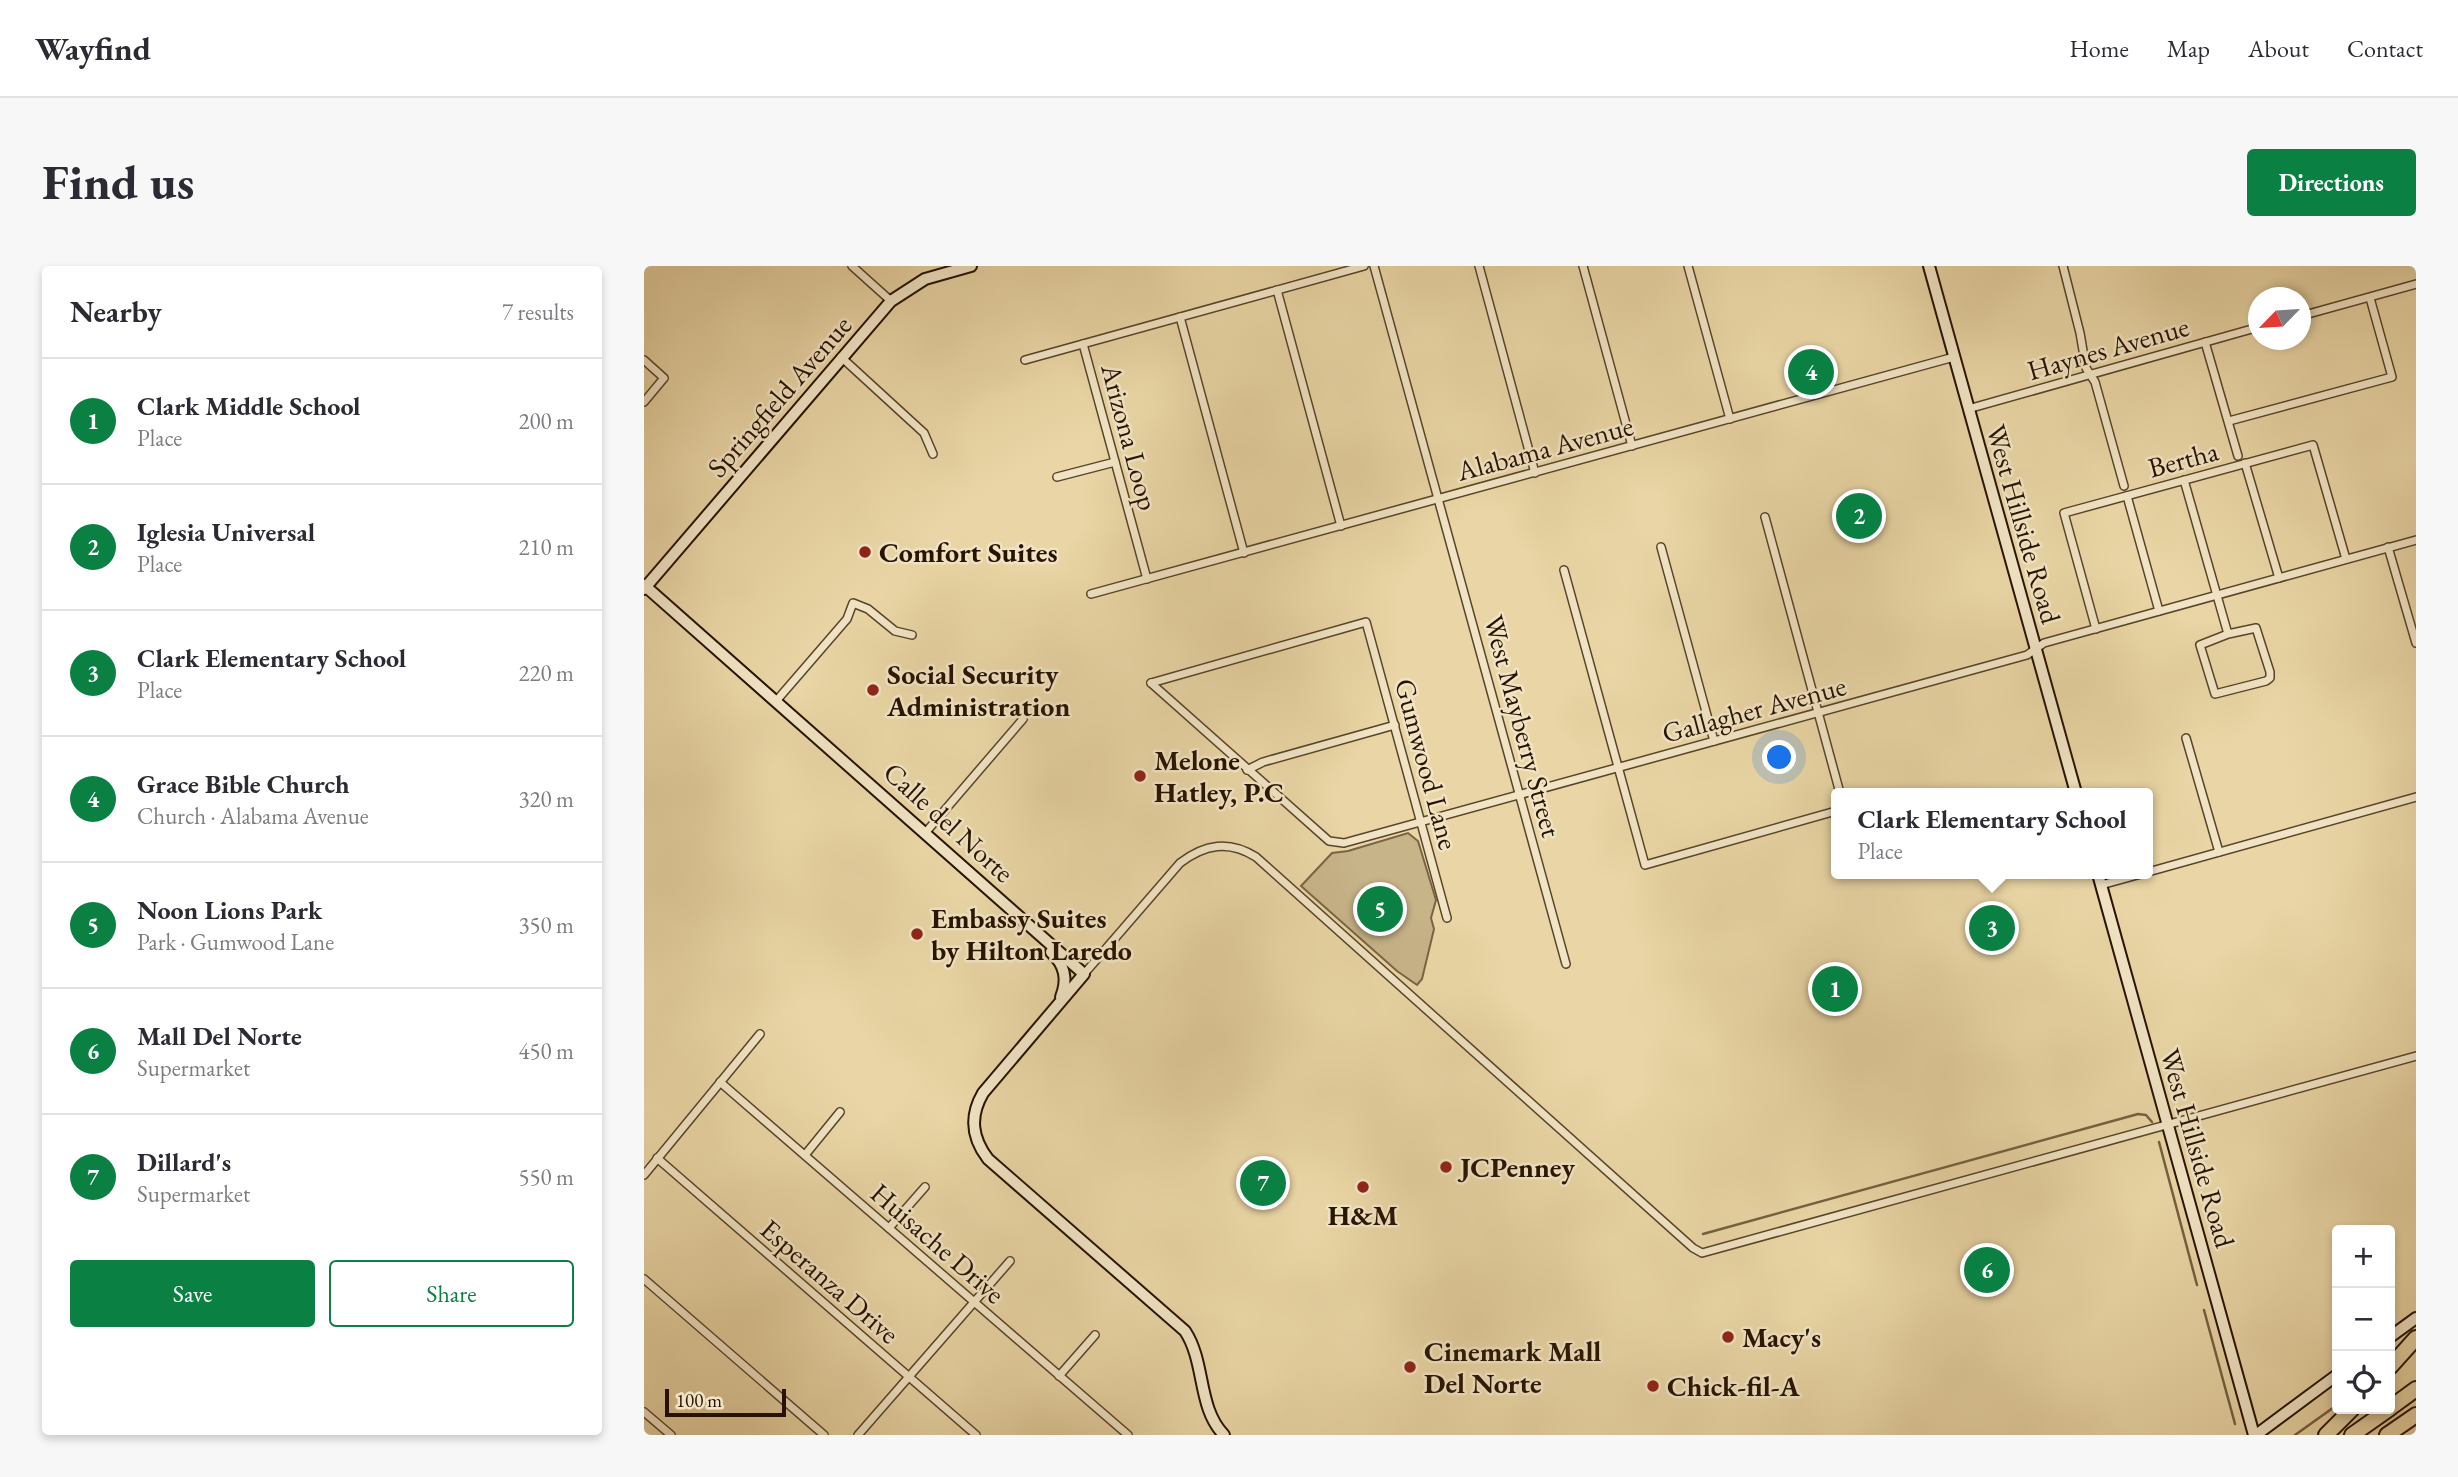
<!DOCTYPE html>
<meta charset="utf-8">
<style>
body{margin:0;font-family:"EB Garamond",serif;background:#f7f7f7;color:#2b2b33}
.controls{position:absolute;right:21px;bottom:21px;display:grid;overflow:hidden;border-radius:7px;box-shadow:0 4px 10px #0003}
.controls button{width:63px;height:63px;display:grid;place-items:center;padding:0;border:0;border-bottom:2px solid #e1e1e2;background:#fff;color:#2b2b33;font:35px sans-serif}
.compass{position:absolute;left:1604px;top:21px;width:63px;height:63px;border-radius:50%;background:#fff;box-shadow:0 4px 10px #0003;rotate:245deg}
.scale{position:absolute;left:21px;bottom:18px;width:121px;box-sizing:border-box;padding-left:7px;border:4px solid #271300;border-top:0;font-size:19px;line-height:24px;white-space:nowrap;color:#271300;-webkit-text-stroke:5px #f1e4c4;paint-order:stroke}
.you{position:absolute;left:1136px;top:492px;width:24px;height:24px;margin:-18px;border:5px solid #fff;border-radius:50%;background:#1a73e8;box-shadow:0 0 0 10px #1a73e833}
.badge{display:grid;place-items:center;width:46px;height:46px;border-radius:50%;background:#0b8043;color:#fff;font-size:23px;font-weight:700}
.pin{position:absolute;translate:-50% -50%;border:4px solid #fff;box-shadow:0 2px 7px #0006}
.popup{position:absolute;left:1187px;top:522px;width:322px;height:91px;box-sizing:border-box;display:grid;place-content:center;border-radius:7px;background:#fff;filter:drop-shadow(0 2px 5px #0005);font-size:23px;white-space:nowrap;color:#7c7c81}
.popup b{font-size:26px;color:#2b2b33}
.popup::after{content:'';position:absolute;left:50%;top:100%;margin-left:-14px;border:14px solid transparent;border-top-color:#fff}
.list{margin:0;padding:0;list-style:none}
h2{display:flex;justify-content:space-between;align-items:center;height:91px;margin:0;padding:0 28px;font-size:30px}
h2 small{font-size:23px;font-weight:400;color:#7c7c81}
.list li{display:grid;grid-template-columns:46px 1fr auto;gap:21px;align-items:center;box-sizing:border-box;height:126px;padding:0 28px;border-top:2px solid #e1e1e2}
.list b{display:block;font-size:26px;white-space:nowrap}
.list p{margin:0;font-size:23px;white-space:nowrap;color:#7c7c81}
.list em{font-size:23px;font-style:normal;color:#7c7c81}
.actions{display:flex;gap:14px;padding:21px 28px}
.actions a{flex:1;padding:16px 0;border:2px solid #0b8043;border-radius:7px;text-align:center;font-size:24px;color:#0b8043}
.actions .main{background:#0b8043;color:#fff}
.icon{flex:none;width:38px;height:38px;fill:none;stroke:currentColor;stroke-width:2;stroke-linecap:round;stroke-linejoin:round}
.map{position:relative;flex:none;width:1772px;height:1169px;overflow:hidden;border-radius:7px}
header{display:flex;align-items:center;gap:42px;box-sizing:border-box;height:98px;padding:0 35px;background:#fff;border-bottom:2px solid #e1e1e2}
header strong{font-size:33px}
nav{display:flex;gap:38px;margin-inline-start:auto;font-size:24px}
.intro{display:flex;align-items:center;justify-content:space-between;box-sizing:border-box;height:168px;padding:0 42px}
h1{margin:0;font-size:49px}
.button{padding:18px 32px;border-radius:7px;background:#0b8043;color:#fff;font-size:24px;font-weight:700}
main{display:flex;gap:42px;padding:0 42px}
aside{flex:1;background:#fff;border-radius:7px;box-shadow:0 4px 10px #0003}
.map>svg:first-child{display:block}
</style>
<header>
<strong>Wayfind</strong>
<nav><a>Home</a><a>Map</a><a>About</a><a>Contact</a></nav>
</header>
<div class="intro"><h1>Find us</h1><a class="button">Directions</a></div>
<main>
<aside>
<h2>Nearby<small>7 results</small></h2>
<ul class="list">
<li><span class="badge">1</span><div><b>Clark Middle School</b><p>Place</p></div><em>200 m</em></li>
<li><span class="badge">2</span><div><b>Iglesia Universal</b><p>Place</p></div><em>210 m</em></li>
<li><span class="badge">3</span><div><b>Clark Elementary School</b><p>Place</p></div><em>220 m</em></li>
<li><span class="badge">4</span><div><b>Grace Bible Church</b><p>Church · Alabama Avenue</p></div><em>320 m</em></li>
<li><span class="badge">5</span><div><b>Noon Lions Park</b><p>Park · Gumwood Lane</p></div><em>350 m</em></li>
<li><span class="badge">6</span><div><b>Mall Del Norte</b><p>Supermarket</p></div><em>450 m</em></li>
<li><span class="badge">7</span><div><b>Dillard's</b><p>Supermarket</p></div><em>550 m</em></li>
</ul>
<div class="actions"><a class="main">Save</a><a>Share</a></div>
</aside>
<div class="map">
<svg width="1772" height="1169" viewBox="0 0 1772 1169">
<rect width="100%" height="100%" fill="#e9d5a5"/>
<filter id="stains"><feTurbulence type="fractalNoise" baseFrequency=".00286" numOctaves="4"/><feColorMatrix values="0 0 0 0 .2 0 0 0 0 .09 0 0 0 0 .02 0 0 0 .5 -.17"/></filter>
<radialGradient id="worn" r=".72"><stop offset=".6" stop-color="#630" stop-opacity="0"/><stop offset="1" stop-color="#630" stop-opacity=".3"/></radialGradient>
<path fill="#c8b489" stroke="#786444" stroke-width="2" d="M764,567l10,8 18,59 -5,18 3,11 -12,50 -5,6 -20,-14 -96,-85 31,-33 16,-2z"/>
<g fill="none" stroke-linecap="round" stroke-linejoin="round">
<g stroke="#746041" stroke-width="2.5">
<path d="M1515,876l38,143"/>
<path d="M1059,968l435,-120 8,1 6,7"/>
<path d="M1560,1044l31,114"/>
<path d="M1651,1169l42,-30"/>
</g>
<defs>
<g id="street">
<path d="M208,0l39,35"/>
<path d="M730,0l192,698"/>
<path d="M835,0l56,207"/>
<path d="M939,0l49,180"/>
<path d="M1044,0l42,153"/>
<path d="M1419,0l17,67 6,35 9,14 29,104"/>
<path d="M633,24l64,236"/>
<path d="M1657,50l115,-32"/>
<path d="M536,51l64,236"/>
<path d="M1561,76l33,114"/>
<path d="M439,78l64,235"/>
<path d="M197,91l83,76 9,21"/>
<path d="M0,94l20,18 -20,24"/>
<path d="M381,94l339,-94"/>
<path d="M1324,143l291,-82"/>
<path d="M1585,155l163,-44 -22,-79"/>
<path d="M1601,197l34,115"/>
<path d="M413,211l58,-15"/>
<path d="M1540,214l44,154 28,-6 14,44v6l-4,3 -51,13 -15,-49 28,-11"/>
<path d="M1483,230l32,115"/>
<path d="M1121,251l75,276"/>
<path d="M1017,281l53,194"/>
<path d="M1744,281l28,96"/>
<path d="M920,304l81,295 191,-54"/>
<path d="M447,328l863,-237"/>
<path d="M1452,363l-32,-116 249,-68 33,114"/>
<path d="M507,417l178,158 15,2 683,-188 17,-12 372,-103"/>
<path d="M507,417l215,-61 81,296"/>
<path d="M133,434l70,-81 6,-16 15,6 27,22 17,4"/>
<path d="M1542,472l33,114"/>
<path d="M603,504l16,-8 132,-37"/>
<path d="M282,566l97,-113"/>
<path d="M1504,606l268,-75"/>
<path d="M1457,619l40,-11"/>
<path d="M440,708l96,-111c25,-19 49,-23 76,-6l437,391 9,5 714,-197"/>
<path d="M76,816l408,353"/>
<path d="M161,889l35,-43"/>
<path d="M13,892l319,277"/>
<path d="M0,909l116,-141"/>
<path d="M245,962l36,-41"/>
<path d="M0,1013l180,156"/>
<path d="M415,1110l36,-41"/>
<path d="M0,1146l27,23"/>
<path d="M214,1169l152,-174"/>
</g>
<g id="secondary">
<path d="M1285,0l147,527"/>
<path d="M0,319l440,389 -101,119c-14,24 -11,45 5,66l197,172c21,32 12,76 39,104"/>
<path d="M0,323l247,-288 34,-22 46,-13"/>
<path d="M1454,608l156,561"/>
<path d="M407,686c14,13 17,27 10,45"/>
<path d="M1746,1071l26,-19"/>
<path d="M1612,1169l81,-60"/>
</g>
<g id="highway">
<path d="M1746,1101l26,-29"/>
<path d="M1746,1142l26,-19"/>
<path d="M1682,1169l26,-26"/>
<path d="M1708,1169l37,-26"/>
<path d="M1743,1169l29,-20"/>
</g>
</defs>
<use href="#street" stroke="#584429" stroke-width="10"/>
<use href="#secondary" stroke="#271300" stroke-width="14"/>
<use href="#highway" stroke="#271300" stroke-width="18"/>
<use href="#street" stroke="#f1e4c4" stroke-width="7"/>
<use href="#secondary" stroke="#f1e4c4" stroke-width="10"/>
<use href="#highway" stroke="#e9d5a5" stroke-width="14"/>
</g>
<g fill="#8f2418" stroke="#f1e4c4" stroke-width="2.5">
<circle cx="221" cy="286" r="7"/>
<circle cx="229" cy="424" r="7"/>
<circle cx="496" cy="510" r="7"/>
<circle cx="273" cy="668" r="7"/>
<circle cx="802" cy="901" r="7"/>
<circle cx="719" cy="921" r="7"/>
<circle cx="1084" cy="1071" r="7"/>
<circle cx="766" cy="1101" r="7"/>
<circle cx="1009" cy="1120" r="7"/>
</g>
<g text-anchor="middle" stroke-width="5" stroke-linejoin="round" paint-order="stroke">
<g font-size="28" fill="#271300" stroke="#f1e4c4">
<text transform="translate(1464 82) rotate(-16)" y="10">Haynes Avenue</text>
<text transform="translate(135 130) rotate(-49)" y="10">Springfield Avenue</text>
<text transform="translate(486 171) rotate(75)" y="10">Arizona Loop</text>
<text transform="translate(901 182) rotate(-15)" y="10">Alabama Avenue</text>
<text transform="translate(1539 193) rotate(-15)" y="10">Bertha</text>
<text transform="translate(1380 258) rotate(74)" y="10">West Hillside Road</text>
<text transform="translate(1110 443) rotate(-15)" y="10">Gallagher Avenue</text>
<text transform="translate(879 460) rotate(75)" y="10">West Mayberry Street</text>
<text transform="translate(783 498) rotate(75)" y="10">Gumwood Lane</text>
<text transform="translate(305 556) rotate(42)" y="10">Calle del Norte</text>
<text transform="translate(1554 882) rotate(74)" y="10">West Hillside Road</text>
<text transform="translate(294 977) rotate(41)" y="10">Huisache Drive</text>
<text transform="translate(186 1015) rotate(41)" y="10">Esperanza Drive</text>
</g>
<g font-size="28" font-weight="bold" fill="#271300" stroke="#f1e4c4" text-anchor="start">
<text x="235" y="296">Comfort Suites</text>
<text x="243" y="418">Social Security<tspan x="243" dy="32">Administration</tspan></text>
<text x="510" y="504">Melone<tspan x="510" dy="32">Hatley, P.C</tspan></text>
<text x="287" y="662">Embassy Suites<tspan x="287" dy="32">by Hilton Laredo</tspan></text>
<text x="816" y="911">JCPenney</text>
<text x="719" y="959" text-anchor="middle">H&amp;M</text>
<text x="1098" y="1081">Macy's</text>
<text x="780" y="1095">Cinemark Mall<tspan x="780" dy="32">Del Norte</tspan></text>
<text x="1023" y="1130">Chick-fil-A</text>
</g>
</g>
<rect width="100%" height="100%" filter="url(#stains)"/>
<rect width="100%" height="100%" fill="url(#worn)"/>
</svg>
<div class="controls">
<button>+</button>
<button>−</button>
<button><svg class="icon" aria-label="locate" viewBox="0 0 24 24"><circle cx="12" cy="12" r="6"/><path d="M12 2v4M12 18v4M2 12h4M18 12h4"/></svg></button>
</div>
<svg class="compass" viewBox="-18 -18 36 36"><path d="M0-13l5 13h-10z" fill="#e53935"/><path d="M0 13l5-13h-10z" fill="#7c7c81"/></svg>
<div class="scale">100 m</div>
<div class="you"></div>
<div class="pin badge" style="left:1191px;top:723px">1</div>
<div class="pin badge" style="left:1215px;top:250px">2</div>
<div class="pin badge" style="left:1348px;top:662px">3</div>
<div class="popup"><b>Clark Elementary School</b>Place</div>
<div class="pin badge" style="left:1167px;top:106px">4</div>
<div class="pin badge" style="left:736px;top:643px">5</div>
<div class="pin badge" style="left:1343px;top:1004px">6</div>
<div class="pin badge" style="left:619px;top:917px">7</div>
</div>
</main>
